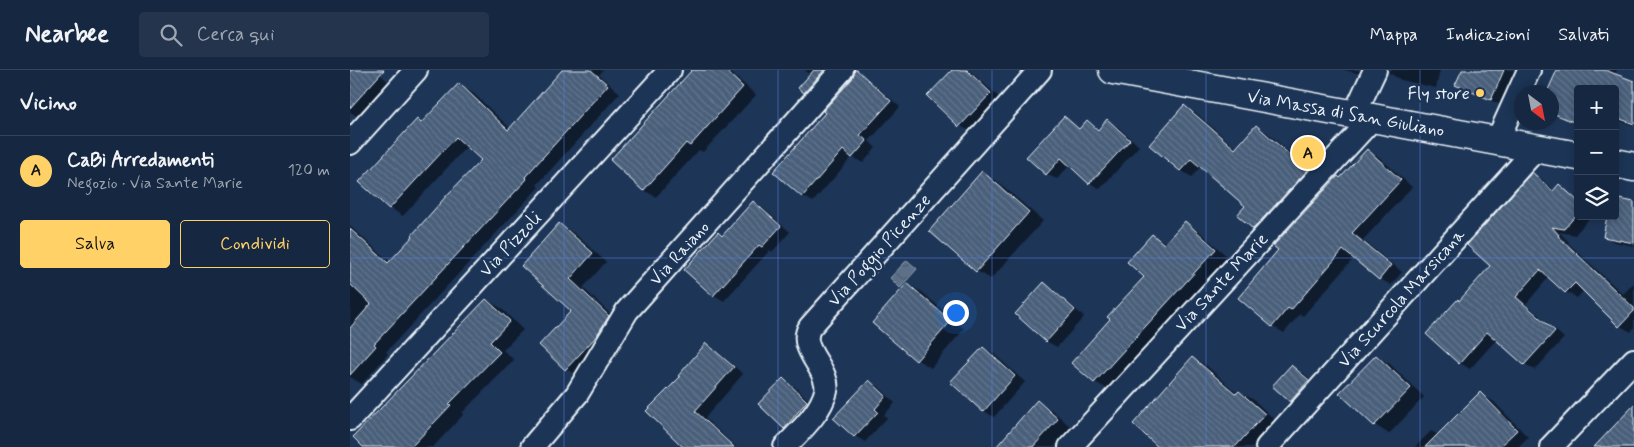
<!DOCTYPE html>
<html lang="it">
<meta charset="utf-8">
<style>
body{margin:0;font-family:Mynerve,sans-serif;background:#23344c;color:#f1f3f6}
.controls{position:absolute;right:15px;top:15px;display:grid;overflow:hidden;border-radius:5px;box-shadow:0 2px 8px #0003}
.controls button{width:45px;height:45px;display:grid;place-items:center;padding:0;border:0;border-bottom:1px solid #35445a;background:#162841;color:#f1f3f6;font:25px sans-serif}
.compass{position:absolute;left:1164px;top:15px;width:45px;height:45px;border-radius:50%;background:#162841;box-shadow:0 2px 8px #0003;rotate:148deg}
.you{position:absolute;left:605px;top:242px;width:18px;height:18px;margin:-12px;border:4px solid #fff;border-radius:50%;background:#1a73e8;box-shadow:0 0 0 8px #1a73e833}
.badge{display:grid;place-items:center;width:32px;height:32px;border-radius:50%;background:#ffd166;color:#111;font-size:16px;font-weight:700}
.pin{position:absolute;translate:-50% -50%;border:2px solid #fff;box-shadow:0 1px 5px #0006}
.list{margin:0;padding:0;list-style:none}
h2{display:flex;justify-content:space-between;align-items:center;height:65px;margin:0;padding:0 20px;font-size:21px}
h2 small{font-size:16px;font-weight:400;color:#9ea6b1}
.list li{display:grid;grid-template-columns:32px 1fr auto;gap:15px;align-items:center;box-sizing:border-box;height:70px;padding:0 20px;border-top:1px solid #35445a}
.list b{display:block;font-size:19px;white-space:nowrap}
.list p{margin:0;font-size:16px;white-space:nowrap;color:#9ea6b1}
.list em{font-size:16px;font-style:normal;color:#9ea6b1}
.actions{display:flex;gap:10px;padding:15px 20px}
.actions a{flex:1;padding:11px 0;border:1px solid #ffd166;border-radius:5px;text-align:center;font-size:18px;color:#ffd166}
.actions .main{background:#ffd166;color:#111}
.icon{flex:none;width:28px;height:28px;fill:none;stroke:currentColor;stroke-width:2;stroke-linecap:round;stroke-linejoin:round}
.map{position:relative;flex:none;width:1284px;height:377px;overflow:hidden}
header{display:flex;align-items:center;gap:30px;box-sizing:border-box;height:70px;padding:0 25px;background:#162841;border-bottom:1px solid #35445a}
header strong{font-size:24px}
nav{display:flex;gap:28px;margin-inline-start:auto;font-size:18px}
.search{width:350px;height:45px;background:#23344c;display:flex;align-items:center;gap:12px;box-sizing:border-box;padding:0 18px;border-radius:5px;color:#9ea6b1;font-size:19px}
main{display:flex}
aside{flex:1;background:#162841}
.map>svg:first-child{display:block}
</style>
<header>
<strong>Nearbee</strong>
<div class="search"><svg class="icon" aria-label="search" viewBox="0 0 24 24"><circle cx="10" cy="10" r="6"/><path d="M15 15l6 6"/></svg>Cerca qui</div>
<nav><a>Mappa</a><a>Indicazioni</a><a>Salvati</a></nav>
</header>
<main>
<aside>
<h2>Vicino<small></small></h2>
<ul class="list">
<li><span class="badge">A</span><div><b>CaBi Arredamenti</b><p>Negozio · Via Sante Marie</p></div><em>120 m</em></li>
</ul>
<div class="actions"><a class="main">Salva</a><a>Condividi</a></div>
</aside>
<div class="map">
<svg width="1284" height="377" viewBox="0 0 1284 377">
<defs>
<pattern id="water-waves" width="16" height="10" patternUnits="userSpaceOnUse" patternTransform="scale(1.25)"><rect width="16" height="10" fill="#5d7089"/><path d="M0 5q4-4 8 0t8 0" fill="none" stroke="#505a66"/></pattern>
<pattern id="building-back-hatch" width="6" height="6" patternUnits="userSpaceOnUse" patternTransform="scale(1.25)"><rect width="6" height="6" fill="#495e7a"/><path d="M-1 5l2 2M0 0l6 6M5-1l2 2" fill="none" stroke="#63768e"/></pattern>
</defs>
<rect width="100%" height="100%" fill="#1d3557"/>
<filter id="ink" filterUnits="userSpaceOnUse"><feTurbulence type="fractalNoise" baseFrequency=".02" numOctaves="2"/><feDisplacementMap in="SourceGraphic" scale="10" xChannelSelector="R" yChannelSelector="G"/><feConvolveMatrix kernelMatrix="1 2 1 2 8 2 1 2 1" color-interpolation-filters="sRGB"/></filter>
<g filter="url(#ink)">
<path fill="url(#water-waves)" stroke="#95a4b5" d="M557,190l10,9 -17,19 -10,-10z"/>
<g fill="#0007">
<path d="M0,0h25l17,15 -30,34 -12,-7z"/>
<path d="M213,0h40l-4,5 21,18 -83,92 2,2 -153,165 2,2 -26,30 -12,-7v-151l40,36 93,-102 -16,-14 -64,70 -13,-8 -29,-26 56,-62 6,4 36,-39 13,7 39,37z"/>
<path d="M343,0h35l28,25 -53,57 -4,-2 -43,47 -13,-7z"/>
<path d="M455,0h36l-26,28 -11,-6 7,-16z"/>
<path d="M604,0h15l32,29 -31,32 -10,-5z"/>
<path d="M994,0h34l-5,7z"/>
<path d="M1039,0h51l-4,18 -35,-8 -12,-7z"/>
<path d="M1113,0h54l-16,35 -34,-15z"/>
<path d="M1208,0h59l-2,5 19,8v43l-19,-7v-30h-37v36l-26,-11v-22h-4z"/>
<path d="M516,10l10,6 24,21 -31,34 7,7 -13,15 -11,-6 -39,45 -10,-6z"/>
<path d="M834,37l12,6 41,36 19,-22 12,6 22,20v6h4l4,-16 11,6 19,17 -63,68 -11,-6 -7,-22 -46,-40 -9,11 -12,-7z"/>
<path d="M714,47l17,12 6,-7 13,8 8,-9 10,6 21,19 -39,43 -10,-6 -20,-18 -13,14 -11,-5z"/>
<path d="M1017,80l12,7 33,30 -49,53 39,32 -11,13 -11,-6 -26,-21 -51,58 -3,-2 -16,19 -12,-7 8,-76z"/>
<path d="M633,103l14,8 46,40 -52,58 -14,-8 -46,-40z"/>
<path d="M1183,104l10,6 12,11 4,-5 19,13v17h13l-16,19 -16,-3 10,10 -1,1 55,51 11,-11v45l-3,4 -11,-6 -36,-36 -7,8 -11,-6 -17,-15 -23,27 38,34 -29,32 -10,-6 -28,-25 -27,30 -10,-6v-61l32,-37z"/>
<path d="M404,133l10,6 26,23 -18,20 -2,-2 -46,51 -10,-6 4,-62 5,3z"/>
<path d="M1284,133v43l-20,-4 -10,-6 11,-20z"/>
<path d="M835,153l14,8 30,27 -120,132 -14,-8 -22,-20 39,-43 33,-42 7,-42 15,8z"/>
<path d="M210,155l14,8 32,29 -23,26 39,37 -42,52 -14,-8 7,-58z"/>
<path d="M558,214l14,8 42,37 -33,39 -15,-9z"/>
<path d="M694,214l10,6 30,27 -27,30 -11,-6z"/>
<path d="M137,230l14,8 22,22 -20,20 11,10 -52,53 2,1 -31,33h-68z"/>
<path d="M356,275l11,6 26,23 -38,44 31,29h-52l-3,-70z"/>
<path d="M633,278l11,6 31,28 -31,35 -10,-6z"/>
<path d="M1026,286l14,8 34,33 -35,37 -14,-9 -34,-32z"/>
<path d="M843,288l14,8 31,28 2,-2 14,8 24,23 -22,24h-96z"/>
<path d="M941,296l11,6 17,15 -18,20 -10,-6z"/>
<path d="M434,310l10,6 23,22 -22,26 -10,-6z"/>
<path d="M519,311l10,6 16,16 -11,12 3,3 -22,24 -10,-6z"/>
<path d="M1130,324l13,7 35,36 -10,10h-103l16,-16 8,4z"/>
<path d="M688,332l14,8 20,18 -18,19h-57z"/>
</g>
<g fill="url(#building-back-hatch)" stroke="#e8f1f8">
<path d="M0,0h34l-34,38z"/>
<path d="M212,0h29l17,15 -83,92 2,2 -153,165 2,2 -26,29v-47l21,-24 -21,-20v-55l38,34 25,-27 -1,-1 36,-41 33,-34 -25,-23 -67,72 -30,-27 58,-63 4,4 38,-40 49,47z"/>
<path d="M342,0h33l18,17 -53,59 -4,-3 -43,48 -33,-31z"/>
<path d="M464,0h10l-20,23 -6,-5z"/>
<path d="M505,0h2l34,31 -31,34 7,6 -15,17 -9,-8 -41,47 -29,-25 52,-59 -2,-2 29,-32z"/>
<path d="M602,0h15l24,23 -32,34 -32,-31z"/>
<path d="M1112,0h42l-13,30 -36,-15z"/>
<path d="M1207,0h48l29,11v43l-19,-7v-28h-37v35l-26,-11v-21h-5z"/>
<path d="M834,35l51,44 21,-24 35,31 10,-12 17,15 -65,70 -16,-14 8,-9 -54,-47 -11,12 -31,-26z"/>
<path d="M714,46l15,13 8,-9 11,10 9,-11 23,21 -41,44 -28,-26 -15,17 -20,-18z"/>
<path d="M1017,79l34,31 -49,53 39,32 -12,15 -36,-30 -52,60 -3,-2 -16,19 -34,-29 40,-48 -5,-4 65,-70 2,2z"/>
<path d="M632,101l47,41 -53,60 -47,-41z"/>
<path d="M1182,102l21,19 6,-7 19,17v12l-14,16 -12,-2 7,8 -1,1 76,72v3l-15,16 -44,-44 -10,10 -25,-23 -24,27 39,34 -31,34 -37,-33 -28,32 -33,-30 32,-35 1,2 31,-35 -23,-21z"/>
<path d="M1265,128l19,4v41l-31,-6 4,-21h8z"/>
<path d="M403,131l28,25 -19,21 -3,-2 -46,51 -29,-26 34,-38 4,4z"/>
<path d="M835,151l31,28 -122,134 -23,-20 39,-44 -3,-2 37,-40 -17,-15 25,-28 12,10z"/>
<path d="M209,153l34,30 -23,26 39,37 -14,22 -30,32 -26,-25 32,-34 -50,-45z"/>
<path d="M694,212l31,28 -29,32 -31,-28z"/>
<path d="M557,213l44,38 -35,40 -44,-38z"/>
<path d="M136,229l24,22 -20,21 10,10 -51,52 2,1 -40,42h-48l-10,-10z"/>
<path d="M356,273l28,24 -39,44 39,36h-51l-37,-36 34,-34 -2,-1z"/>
<path d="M633,277l32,29 -32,36 -33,-30z"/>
<path d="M1026,285l35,33 -37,38 -35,-33z"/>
<path d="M842,287l44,37 3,-3 26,23 -30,33h-77l-25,-23z"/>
<path d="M941,295l18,15 -19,22 -18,-16z"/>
<path d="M433,308l24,23 -23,28 -26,-25z"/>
<path d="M519,310l17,16 -11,13 3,3 -24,25 -21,-19z"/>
<path d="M1130,322l37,38 -18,17h-74z"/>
<path d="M687,330l21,19 -25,28h-37z"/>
<path d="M1284,335v42h-40z"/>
</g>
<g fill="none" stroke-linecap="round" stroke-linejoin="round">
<defs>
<g id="minor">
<path d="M1004,45l21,-45"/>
<path d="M1147,71l32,-71"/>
<path d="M0,73l66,-73"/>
<path d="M0,349l320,-349"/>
<path d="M182,377l45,-53 50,-83 215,-241"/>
<path d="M435,377c15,-16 36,-35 41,-56 5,-21 -30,-43 -16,-64l230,-257"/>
<path d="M720,377l303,-329"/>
<path d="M917,377l269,-298"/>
<path d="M1201,377l83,-87"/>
</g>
<g id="tertiary">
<path d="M763,0l465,86"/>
<path d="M1265,93l19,4"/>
</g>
</defs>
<use href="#minor" stroke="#e8f1f8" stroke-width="26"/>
<use href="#tertiary" stroke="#e8f1f8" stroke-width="31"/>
<use href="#minor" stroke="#1d3557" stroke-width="22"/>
<use href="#tertiary" stroke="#1d3557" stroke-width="28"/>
</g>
</g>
<path fill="none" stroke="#5a7fe2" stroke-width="1" stroke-opacity="0.55" d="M214,0v377M428,0v377M642,0v377M856,0v377M1070,0v377M0,188h1284"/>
<circle fill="#ffd166" stroke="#1d3557" stroke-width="2" cx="1130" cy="23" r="5"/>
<g text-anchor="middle" stroke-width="5" stroke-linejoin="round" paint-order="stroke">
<g font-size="18" fill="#e8f1f8" stroke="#1d3557" text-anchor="end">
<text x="1120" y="29">Fly store</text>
</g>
<g font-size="18" fill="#e8f1f8" stroke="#1d3557">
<text transform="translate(996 43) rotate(10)" y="6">Via Massa di San Giuliano</text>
<text transform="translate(160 174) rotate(-47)" y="6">Via Pizzoli</text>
<text transform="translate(529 180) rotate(-48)" y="6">Via Poggio Picenze</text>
<text transform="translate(329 183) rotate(-48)" y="6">Via Raiano</text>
<text transform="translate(871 212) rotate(-47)" y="6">Via Sante Marie</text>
<text transform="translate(1051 228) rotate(-48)" y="6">Via Scurcola Marsicana</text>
</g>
</g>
</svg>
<div class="controls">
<button>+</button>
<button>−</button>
<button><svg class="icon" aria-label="layers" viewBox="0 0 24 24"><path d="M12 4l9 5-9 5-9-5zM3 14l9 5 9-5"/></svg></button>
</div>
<svg class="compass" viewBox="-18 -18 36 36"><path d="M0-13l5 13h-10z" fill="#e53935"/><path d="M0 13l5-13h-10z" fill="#9ea6b1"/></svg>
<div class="you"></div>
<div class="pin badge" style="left:958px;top:83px">A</div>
</div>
</main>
